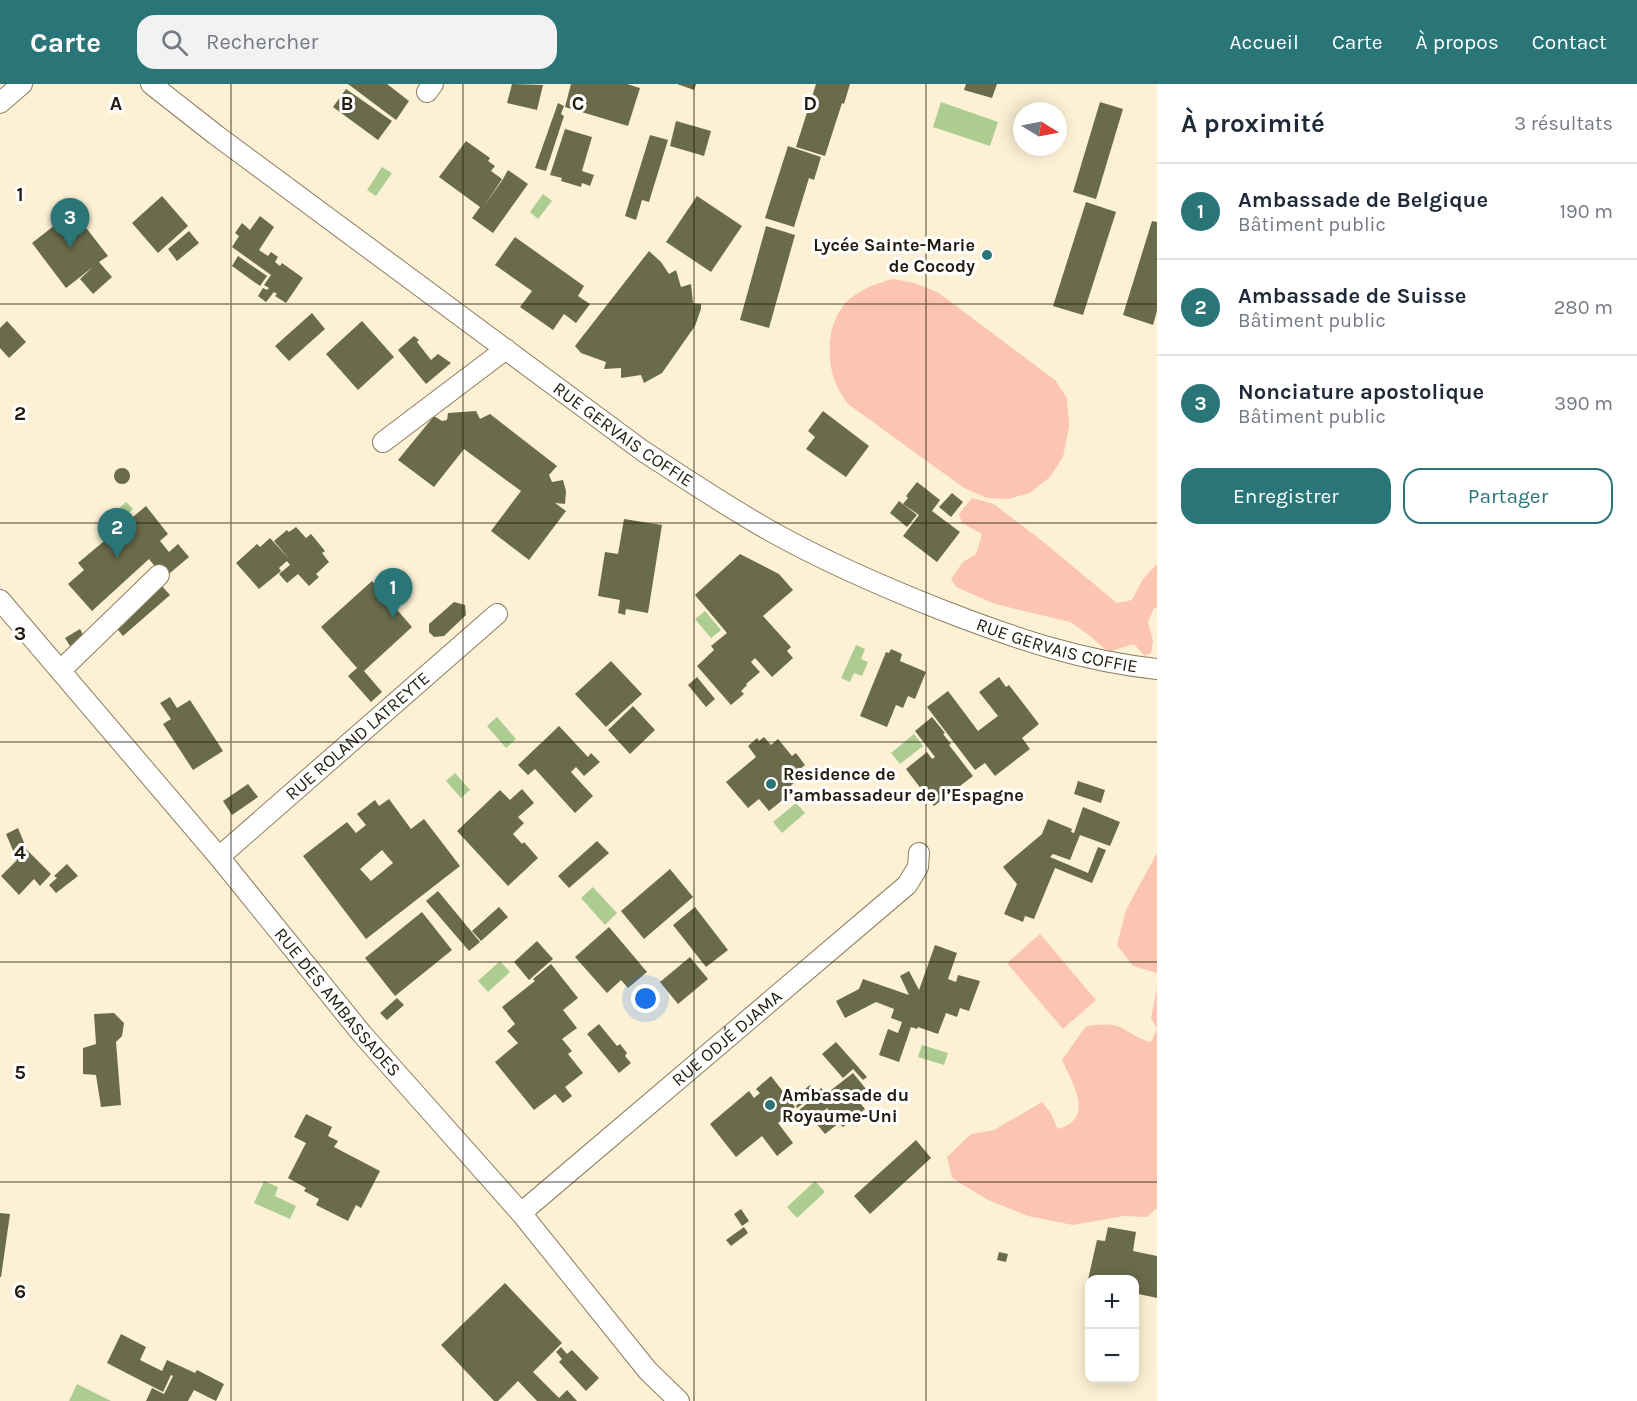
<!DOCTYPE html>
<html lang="fr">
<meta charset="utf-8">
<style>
body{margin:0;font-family:Karla,sans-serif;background:#f2f2f3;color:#1f2937}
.controls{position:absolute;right:18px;bottom:18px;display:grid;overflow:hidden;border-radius:12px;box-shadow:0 3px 15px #0003}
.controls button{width:54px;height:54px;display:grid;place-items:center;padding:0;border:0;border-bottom:2px solid #e0e1e3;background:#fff;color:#1f2937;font:30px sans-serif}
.compass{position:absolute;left:1013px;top:18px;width:54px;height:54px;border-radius:50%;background:#fff;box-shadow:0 3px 15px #0003;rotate:100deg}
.you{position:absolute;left:646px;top:915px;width:21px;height:21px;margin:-15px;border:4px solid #fff;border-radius:50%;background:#1a73e8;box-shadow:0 0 0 9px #1a73e833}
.badge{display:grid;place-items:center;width:39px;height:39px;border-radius:50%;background:#2a7578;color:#fff;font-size:20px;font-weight:700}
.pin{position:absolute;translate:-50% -50px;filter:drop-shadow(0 2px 3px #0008)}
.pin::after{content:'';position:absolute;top:32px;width:21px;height:18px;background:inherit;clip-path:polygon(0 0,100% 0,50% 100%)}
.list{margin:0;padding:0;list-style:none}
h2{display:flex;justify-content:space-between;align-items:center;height:78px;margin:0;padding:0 24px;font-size:26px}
h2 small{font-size:20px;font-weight:400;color:#747a83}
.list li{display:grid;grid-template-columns:39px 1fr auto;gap:18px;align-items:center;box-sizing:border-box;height:96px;padding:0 24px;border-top:2px solid #e0e1e3}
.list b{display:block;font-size:22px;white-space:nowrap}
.list p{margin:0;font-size:20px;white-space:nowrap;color:#747a83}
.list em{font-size:20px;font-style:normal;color:#747a83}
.actions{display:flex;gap:12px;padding:18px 24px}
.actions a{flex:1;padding:14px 0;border:2px solid #2a7578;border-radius:18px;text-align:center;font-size:21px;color:#2a7578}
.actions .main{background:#2a7578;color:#fff}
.icon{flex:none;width:33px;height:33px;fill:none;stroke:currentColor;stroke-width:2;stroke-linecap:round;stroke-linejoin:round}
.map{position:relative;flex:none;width:1157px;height:1317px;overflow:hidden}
header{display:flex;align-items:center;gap:36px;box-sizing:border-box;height:84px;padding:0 30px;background:#2a7578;color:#fff}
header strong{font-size:28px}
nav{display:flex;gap:33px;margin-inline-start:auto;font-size:21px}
.search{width:420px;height:54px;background:#f2f2f3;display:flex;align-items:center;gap:15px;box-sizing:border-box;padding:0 21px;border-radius:18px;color:#747a83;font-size:22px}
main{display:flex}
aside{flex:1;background:#fff}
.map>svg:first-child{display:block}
</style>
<header>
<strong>Carte</strong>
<div class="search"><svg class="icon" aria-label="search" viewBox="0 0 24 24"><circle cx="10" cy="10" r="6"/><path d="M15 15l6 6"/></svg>Rechercher</div>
<nav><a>Accueil</a><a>Carte</a><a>À propos</a><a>Contact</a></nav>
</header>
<main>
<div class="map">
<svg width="1157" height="1317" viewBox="0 0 1157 1317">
<rect width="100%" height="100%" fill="#fdf1d5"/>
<g fill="#fbc5b1">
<path d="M893,195l22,4 24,10 116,87 12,18 2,29 -6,30 -13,20 -20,16 -22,6 -21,-1 -23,-10 -116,-84c-4,-6 -9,-13 -12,-20 -11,-26 -9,-67 15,-86 12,-10 27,-15 42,-19z"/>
<path d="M972,414l22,6 52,40 71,59 15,-3 11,-21 14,-15v44h-3l-6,14 5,19 -2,12 -6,3 -11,-12 -26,8 -19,-17 -19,-13 -75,-18 -39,-17 -5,-8 12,-17 13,-8 6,-20 -20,-11 -3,-9z"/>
<path d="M1157,769v120l-24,-7 -16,-21 9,-35z"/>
<path d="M1040,850l56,66 -33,29 -56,-66z"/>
<path d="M1157,904v220l-10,9 -23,-1 -51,9 -45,-9 -40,-16 -36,-22 -5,-21 24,-23 23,-4 48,-28 8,10 8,17c38,-11 14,-46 4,-69l24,-34c11,-1 24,-3 34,1 12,6 18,12 31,15l6,-13 -6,-11z"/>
</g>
<g fill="#accc92">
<path d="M941,18l57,20 -8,24 -57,-19z"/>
<path d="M382,83l10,6 -16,23 -9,-6z"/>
<path d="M543,110l9,7 -14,18 -8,-7z"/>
<path d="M126,418l7,7 -19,18 -7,-8z"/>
<path d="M705,527l16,19 -10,8 -16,-19z"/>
<path d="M856,561l9,4 -4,10 7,3 -6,14 -8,-3 -4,9 -9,-4z"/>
<path d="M497,633l19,22 -10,9 -19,-22z"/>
<path d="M914,650l9,12 -23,18 -9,-11z"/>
<path d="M455,689l15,17 -9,8 -15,-17z"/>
<path d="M796,719l9,10 -23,20 -9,-11z"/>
<path d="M593,803l24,26 -12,12 -24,-27z"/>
<path d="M500,877l10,11 -22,20 -10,-11z"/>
<path d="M922,961l26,8 -4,12 -26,-8z"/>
<path d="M264,1097l14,6 -3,9 21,10 -6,13 -36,-16z"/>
<path d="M815,1097l10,11 -28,26 -10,-11z"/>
<path d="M77,1300l34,17h-42z"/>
</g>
<g fill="#6a6b4a" fill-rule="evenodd">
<path d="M348,0h39l22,17 -13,19z"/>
<path d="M512,0l31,1 -6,25 -30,-7z"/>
<path d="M571,0h56l13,4 -12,38 -63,-19z"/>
<path d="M677,0h19l-2,6z"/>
<path d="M816,0h34l-6,20 -2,-1 -17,53 -29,-9z"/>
<path d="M966,0h31l-5,14 -28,-8z"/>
<path d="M346,5l46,32 -14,19 -45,-33z"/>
<path d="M1100,18l23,7 -27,90 -23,-7z"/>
<path d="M558,19l6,3 -3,8 3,2 -18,55 -11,-3z"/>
<path d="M676,37l35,10 -7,25 -34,-10z"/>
<path d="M565,45l27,8 -10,34 12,4 -4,11 -8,-3 -1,4 -20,-6 1,-3 -12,-3z"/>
<path d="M650,51l18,5 -19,62 -7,-2 -6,20 -11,-4z"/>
<path d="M466,57l24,17 -2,3 7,5 -4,5 11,8 -19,29 20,-29 5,-9 20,14 -35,49 -21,-15 8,-11 -41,-30z"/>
<path d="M788,62l33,11 -7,23 -5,-2 -15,49 -29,-9z"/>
<path d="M162,112l26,30 -30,27 -26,-30z"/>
<path d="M697,112l45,30 -31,46 -45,-30z"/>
<path d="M1086,118l30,10 -33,103 -30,-9z"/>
<path d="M73,127l35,45 -9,6 13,15 -19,17 -13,-15 13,-12 -27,21 -34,-45z"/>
<path d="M260,132l14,11 -15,23 9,6 3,-4 7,5 -3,5 5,4 2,-3 21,15 -17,25 -11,-7 2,-2 -3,-2 -8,10 -8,-6 5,-8 4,2 2,-2 -5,-3 7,-10 -39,-28 7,-11 -4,-3 7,-10 8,7z"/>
<path d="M1152,137l5,1v89l-4,14 -30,-10z"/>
<path d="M766,142l29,9 -26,93 -29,-8z"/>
<path d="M189,147l10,12 -22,18 -9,-12z"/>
<path d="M515,153l69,49 -6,10 12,8 -14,19 -12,-9 -11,16 -33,-23 12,-16 -37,-26z"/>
<path d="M649,167l12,11 8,12 7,-4 5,17 10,-3 2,19 8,1v5l-6,17 -33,47 -18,10 -3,-8 -20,3v-10l-17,1 2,-7 -25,-9 -6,-7z"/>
<path d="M238,172l29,20 -7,10 -28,-20z"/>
<path d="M312,229l13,16 -36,32 -14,-15z"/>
<path d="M7,237l19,21 -17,16 -9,-10v-20z"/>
<path d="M362,237l32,36 -36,33 -32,-36z"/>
<path d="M414,252l5,4 -2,2 14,18 7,-6 13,9 -25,21 -28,-34z"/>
<path d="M476,327l4,8 10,-5 67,52 -8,9 3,7 11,-2 3,11 -1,13 -10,-1 11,8 -37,49 -38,-29 30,-40 -57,-42 -30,38 -36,-27 36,-44 8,5 5,-1 1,-7z"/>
<path d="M823,327l46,35 -23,31 -40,-28 9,-12 -7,-6z"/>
<circle cx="122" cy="392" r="8"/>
<path d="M917,398l23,18 -8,11 28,21 -23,30 -34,-26 16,-21 -16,-11 5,-6 -2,-2z"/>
<path d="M952,409l11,9 -12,15 -12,-10z"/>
<path d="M899,417l18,14 -10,12 -17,-14z"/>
<path d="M146,422l22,28 -8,7 9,11 9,-8 11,13 -25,21 -15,-19 -57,52 -24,-27 16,-14 -6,-7z"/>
<path d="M624,435l38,6 -14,88 -22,-4 -1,6 -7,-2 2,-13 -22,-4 7,-44 13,2z"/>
<path d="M296,443l10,11 5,-4 14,17 -3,2 7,9 -13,12 3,3 -10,9 -11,-12 -11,9 -8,-9 11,-9 -3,-4 -8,7 2,3 -22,18 -23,-26 21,-19 3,3 10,-9 20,22 -16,-19 13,-11 2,2z"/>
<path d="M740,470l39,20 14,16 -30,26 28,31 -4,4 6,7 -21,19 -17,-19 -4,4 9,10 -14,12 1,1 -6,6 3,3 -13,11 -34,-39 17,-16 -3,-4 16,-13 -32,-38z"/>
<path d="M372,497l40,46 -48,44 18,21 -11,10 -23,-26 9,-8 -36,-41z"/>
<path d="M161,501l9,10 -47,41 -9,-11z"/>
<path d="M454,518l11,3 1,10 -22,21 -10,1 -5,-5v-8z"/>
<path d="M80,545l7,13 -14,9 -8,-13z"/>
<path d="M891,565l11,5 -2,7 26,11 -11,27 -7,-3 -5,12 -7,-3 -9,22 -27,-11 26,-64 3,1z"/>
<path d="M611,577l31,33 -36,33 -31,-33z"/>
<path d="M697,593l18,22 -9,8 -18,-22z"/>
<path d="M999,593l7,10 3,-2 30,39 -17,14 8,11 -35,27 -10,-13 -10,7 -48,-63 21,-16 30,40 20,-15 -19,-24z"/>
<path d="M170,613l7,11 13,-8 33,51 -30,19 -30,-46 8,-5 -11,-16z"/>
<path d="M633,622l22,24 -25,24 -22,-24z"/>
<path d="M932,633l13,16 -2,1 8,10 -2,1 24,31 -39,30 -28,-37 21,-17 5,7 3,-2 -20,-26z"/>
<path d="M559,642l29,31 3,-4 9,9 -16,14 -8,-9 -5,5 22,24 -18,17 -40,-44 -7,6 -10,-10z"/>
<path d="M764,653l7,8 7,-6 14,17 4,-3 9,12 -13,10 4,6 -10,9 4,4 -21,17 -10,-12 -11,9 -22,-26 30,-25 -8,-11 9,-8 2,3z"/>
<path d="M1078,697l27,9 -4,13 -27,-9z"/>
<path d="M248,700l10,13 -26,18 -9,-14z"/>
<path d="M522,705l12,14 -16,14 6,6 -11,11 9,10 2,-2 14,16 -30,28 -51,-55 43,-41 10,10z"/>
<path d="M389,715l22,30 13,-10 36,47 -94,73 -63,-83 44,-34 9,11 10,-8 -9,-11 18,-14 4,6zM382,766l11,13 -22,18 -11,-12z"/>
<path d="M1083,723l37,15 -10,24 -30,-11 -10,25 -17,-6 -3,3 38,16 10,-26 8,3 -14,33 -37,-15 -21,51 -9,-3 -2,6 -19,-8 13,-30 -14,-17 39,-33 6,-15 24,10 -1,3 3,1z"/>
<path d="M18,744l9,22 24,24 -11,12 -6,-7 -15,16 -18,-19 16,-16 -11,-26z"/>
<path d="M597,757l12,12 -40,35 -11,-12z"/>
<path d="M67,780l11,12 -22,17 -7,-8 8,-7 -3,-2z"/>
<path d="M670,785l23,28 -49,42 -23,-28z"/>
<path d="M438,807l42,51 -11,9 -43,-50z"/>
<path d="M499,823l9,10 -27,24 -9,-10z"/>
<path d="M695,823l33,43 -22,17 -33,-42z"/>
<path d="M422,828l30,38 -57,46 -30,-38z"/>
<path d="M609,843l38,45 -19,16 -7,-8 -14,13 -32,-36z"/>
<path d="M537,857l16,18 -24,21 -15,-18z"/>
<path d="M935,861l22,8 -9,26 8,3 2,-7 22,6 -11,30 -9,-3 -3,9 -11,-4 -8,21 -20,-7 -1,2 -6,-2 -12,35 -20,-7 9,-26 10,4 4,-11 -11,-4 3,-9 -18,-7 -31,16 -9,-17 23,-12 4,-10 46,16 -9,-19 9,-5 10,19z"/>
<path d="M690,873l18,22 -30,25 -18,-22z"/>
<path d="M551,880l27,34 -15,12 14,18 -15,11 10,12 -4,3 15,19 -18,14 7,9 -9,7 -8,-9 -21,16 -39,-48 23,-19 -11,-12 8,-7 -13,-17 33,-26 -2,-2z"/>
<path d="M397,914l7,7 -17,15 -7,-7z"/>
<path d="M114,929l10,10 -2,13 -6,6 5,63 -20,2 -5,-32 -13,-1v-26l13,-4 -2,-30z"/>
<path d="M599,940l18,22 3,-2 7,9 -2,3 6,7 -12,10 -32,-39z"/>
<path d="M836,958l31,35 -4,3 -10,-11 -10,9 -21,-24z"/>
<path d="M853,989l17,21 -10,9 5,6 -22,18 -4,-4 -14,11 -20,-24 -3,6 -4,-5 12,-10 -1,-2 -12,9 -1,-2 4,-4 -5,-5 15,-12 7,7 4,-4 5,6zM827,1024l6,8 -8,6 -5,-7z"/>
<path d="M771,992l24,31 -6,4 2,2 -13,10 15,20 -16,13 -15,-20 -26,21 -26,-33 39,-33 5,7 6,-5 -4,-4z"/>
<path d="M306,1030l26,13 -4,9 10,5 -4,6 46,24 -19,37 -5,-3 -8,16 -32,-16 3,-6 -15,-8 2,-3 -18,-10 18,-35 -12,-6z"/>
<path d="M916,1056l15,18 -61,56 -16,-18z"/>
<path d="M741,1125l8,12 -7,5 -8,-12z"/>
<path d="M0,1129l10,1 -9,63h-1z"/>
<path d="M744,1143l4,6 -17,13 -5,-6z"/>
<path d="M1108,1143l28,5 -3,19 24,5v42l-23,-5v-13h-44v14l-5,-1 12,-53 8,1z"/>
<path d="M999,1168l9,2 -2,8 -9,-2z"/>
<path d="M505,1199l57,60 -29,29 26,26 8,-8 10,11h-40l-19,-20 -20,20h-4l-53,-56z"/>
<path d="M121,1250l25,13 -6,13 22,11 5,-11 28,13 2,-3 27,14 -8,17 -22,-11 -6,11h-42l6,-13 12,6 9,-18 -2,-1 -8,17 -56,-29z"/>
<path d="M561,1263l6,7 5,-4 27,28 -13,13 -27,-29 3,-3 -6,-7z"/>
</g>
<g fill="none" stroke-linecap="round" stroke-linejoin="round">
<defs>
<g id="minor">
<path id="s1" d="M151,0l65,51 427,316c43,28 86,57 131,82 56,31 114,56 173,79 70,27 135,49 210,57"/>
<path d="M427,8l6,-8"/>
<path d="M0,19l22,-19"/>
<path d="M383,358l123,-93"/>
<path id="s2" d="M0,516l219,257 143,177 159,179 127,158 31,30"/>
<path d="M61,586l98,-95"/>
<path id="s3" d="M219,773l278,-243"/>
<path id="s4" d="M521,1129l386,-328 11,-18 1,-14"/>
</g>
</defs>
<use href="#minor" stroke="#8d7e5f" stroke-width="22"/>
<use href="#minor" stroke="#fff" stroke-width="20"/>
</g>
<path fill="none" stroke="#231d10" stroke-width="1.5" stroke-opacity="0.55" d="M231,0v1317M463,0v1317M694,0v1317M926,0v1317M0,220h1157M0,439h1157M0,658h1157M0,878h1157M0,1098h1157"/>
<g fill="#2a7578" stroke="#fff" stroke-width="2">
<circle cx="987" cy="171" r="6"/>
<circle cx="771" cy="700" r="6"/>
<circle cx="770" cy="1021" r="6"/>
</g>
<g text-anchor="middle" stroke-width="6" stroke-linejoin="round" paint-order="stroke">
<g font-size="18" font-weight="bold" fill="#231d10" stroke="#fff" text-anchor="start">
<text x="975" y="167" text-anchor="end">Lycée Sainte-Marie<tspan x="975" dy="21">de Cocody</tspan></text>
<text x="783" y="696">Residence de<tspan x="783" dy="21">l’ambassadeur de l’Espagne</tspan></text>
<text x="782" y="1017">Ambassade du<tspan x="782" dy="21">Royaume-Uni</tspan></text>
</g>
<g font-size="18" fill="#231d10" stroke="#fff">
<text dy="6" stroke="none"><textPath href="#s1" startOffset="588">RUE GERVAIS COFFIE</textPath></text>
<text dy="6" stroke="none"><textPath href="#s1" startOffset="1074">RUE GERVAIS COFFIE</textPath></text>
<text dy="6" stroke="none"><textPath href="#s3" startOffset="184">RUE ROLAND LATREYTE</textPath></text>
<text dy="6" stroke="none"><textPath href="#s2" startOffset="525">RUE DES AMBASSADES</textPath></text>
<text dy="6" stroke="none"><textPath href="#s4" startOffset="270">RUE ODJÉ DJAMA</textPath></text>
</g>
</g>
<g font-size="20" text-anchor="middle" font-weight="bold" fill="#231d10" stroke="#fff" stroke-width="6" stroke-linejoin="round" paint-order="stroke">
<text x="116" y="26">A</text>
<text x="347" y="26">B</text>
<text x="578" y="26">C</text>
<text x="810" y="26">D</text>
<text x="20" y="117">1</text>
<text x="20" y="336">2</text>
<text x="20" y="556">3</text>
<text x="20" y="775">4</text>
<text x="20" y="995">5</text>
<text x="20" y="1214">6</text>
</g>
</svg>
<div class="controls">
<button>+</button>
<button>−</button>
</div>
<svg class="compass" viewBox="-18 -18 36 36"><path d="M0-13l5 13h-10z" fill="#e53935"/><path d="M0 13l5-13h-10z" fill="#747a83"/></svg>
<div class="you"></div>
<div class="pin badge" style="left:393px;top:534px">1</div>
<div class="pin badge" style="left:117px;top:474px">2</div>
<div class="pin badge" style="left:70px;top:164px">3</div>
</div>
<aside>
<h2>À proximité<small>3 résultats</small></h2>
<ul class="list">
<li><span class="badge">1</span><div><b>Ambassade de Belgique</b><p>Bâtiment public</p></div><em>190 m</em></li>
<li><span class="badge">2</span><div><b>Ambassade de Suisse</b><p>Bâtiment public</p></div><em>280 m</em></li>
<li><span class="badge">3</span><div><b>Nonciature apostolique</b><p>Bâtiment public</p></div><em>390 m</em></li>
</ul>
<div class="actions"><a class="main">Enregistrer</a><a>Partager</a></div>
</aside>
</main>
